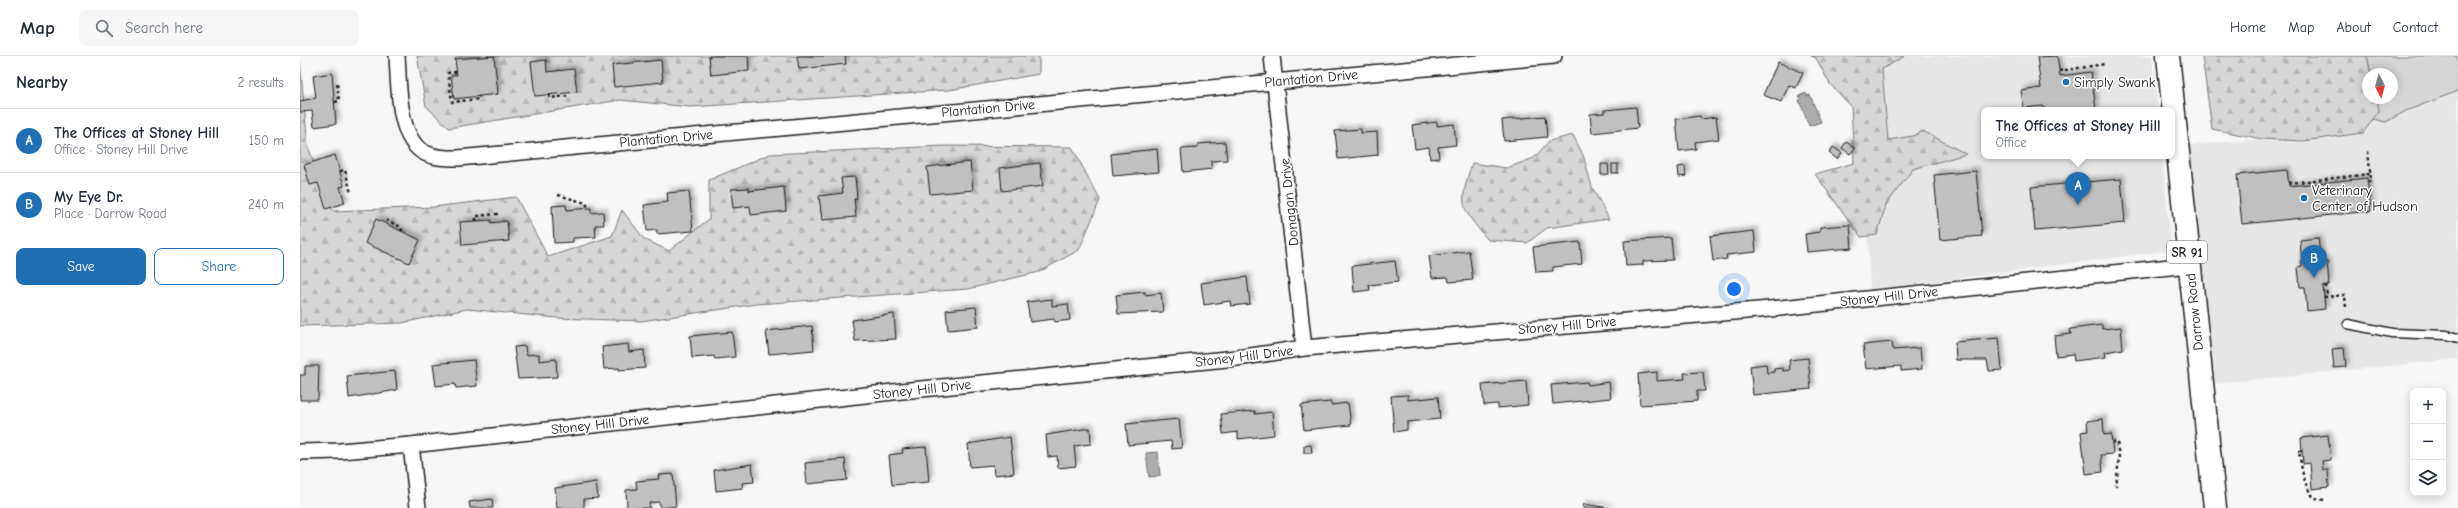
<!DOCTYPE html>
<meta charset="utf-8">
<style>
body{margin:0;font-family:"Comic Neue",sans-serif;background:#f6f6f7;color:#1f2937}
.controls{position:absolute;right:12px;bottom:12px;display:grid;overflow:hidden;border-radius:8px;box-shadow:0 2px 10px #0003}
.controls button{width:36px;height:36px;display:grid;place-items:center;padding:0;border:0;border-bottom:1px solid #e0e1e3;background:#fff;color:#1f2937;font:20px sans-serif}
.compass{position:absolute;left:2062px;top:12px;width:36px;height:36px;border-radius:50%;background:#fff;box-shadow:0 2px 10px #0003;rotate:174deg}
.you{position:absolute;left:1434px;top:233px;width:14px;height:14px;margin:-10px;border:3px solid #fff;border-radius:50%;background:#1a73e8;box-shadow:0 0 0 6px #1a73e833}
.badge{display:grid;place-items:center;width:26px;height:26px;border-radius:50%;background:#1f6fb2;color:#fff;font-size:13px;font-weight:700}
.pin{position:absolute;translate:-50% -33px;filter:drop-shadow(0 1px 2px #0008)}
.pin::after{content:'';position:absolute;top:21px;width:14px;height:12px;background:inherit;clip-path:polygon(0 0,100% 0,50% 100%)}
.popup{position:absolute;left:1681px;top:51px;width:194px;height:52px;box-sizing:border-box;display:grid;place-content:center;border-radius:8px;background:#fff;filter:drop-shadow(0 1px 3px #0005);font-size:13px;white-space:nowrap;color:#747a83}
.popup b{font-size:15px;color:#1f2937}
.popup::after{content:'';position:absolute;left:50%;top:100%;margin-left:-8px;border:8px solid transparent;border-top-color:#fff}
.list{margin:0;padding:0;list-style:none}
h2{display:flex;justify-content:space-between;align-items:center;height:52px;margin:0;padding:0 16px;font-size:17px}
h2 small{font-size:13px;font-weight:400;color:#747a83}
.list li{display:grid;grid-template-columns:26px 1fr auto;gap:12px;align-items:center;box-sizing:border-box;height:64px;padding:0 16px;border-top:1px solid #e0e1e3}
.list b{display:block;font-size:15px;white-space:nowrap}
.list p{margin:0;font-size:13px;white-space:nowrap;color:#747a83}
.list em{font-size:13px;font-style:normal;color:#747a83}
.actions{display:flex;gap:8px;padding:12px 16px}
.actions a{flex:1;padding:9px 0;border:1px solid #1f6fb2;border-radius:8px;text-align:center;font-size:14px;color:#1f6fb2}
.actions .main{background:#1f6fb2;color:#fff}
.icon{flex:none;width:22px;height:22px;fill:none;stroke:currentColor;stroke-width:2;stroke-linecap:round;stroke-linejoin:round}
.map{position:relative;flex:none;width:2158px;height:452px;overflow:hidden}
header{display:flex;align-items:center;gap:24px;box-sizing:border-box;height:56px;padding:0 20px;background:#fff;border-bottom:1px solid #e0e1e3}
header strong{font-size:19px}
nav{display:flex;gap:22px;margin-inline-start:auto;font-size:14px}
.search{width:280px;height:36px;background:#f6f6f7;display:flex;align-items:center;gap:10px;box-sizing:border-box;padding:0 14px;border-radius:8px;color:#747a83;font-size:15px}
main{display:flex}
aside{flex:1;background:#fff}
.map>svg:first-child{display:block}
</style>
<header>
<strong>Map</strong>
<div class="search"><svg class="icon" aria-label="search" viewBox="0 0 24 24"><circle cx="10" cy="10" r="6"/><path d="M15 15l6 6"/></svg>Search here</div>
<nav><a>Home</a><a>Map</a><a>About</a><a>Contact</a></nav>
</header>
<main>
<aside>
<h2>Nearby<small>2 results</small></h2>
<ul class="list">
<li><span class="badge">A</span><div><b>The Offices at Stoney Hill</b><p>Office · Stoney Hill Drive</p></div><em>150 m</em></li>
<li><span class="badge">B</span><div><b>My Eye Dr.</b><p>Place · Darrow Road</p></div><em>240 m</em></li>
</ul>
<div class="actions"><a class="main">Save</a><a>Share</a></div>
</aside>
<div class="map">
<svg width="2158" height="452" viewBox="0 0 2158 452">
<defs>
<pattern id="forest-firs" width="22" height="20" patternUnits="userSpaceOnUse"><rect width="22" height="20" fill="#d6d6d6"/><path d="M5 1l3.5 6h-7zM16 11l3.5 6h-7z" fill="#b7b7b7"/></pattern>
<filter id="shadow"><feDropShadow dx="3.5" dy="-3.5" stdDeviation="2" flood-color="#0004"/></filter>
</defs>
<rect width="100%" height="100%" fill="#f6f6f6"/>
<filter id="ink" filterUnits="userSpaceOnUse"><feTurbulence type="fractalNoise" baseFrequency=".025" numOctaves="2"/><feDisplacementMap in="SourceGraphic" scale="8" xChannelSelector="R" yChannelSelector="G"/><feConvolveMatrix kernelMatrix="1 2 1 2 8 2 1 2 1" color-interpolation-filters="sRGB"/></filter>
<g filter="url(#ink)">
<g fill="#e6e6e6">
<path d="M1560,0h292l6,54h-174v46h178l9,94 -301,40z"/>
<path d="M2158,35v268l-249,25 -27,-238 80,-7 41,2 60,-8 10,-14 13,2 20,-10z"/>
</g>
<path fill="#d6d6d6" stroke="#797979" d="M2067,0h91v35l-52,20 -20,11 -13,-3 6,-9 -2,-12h15v-24h-21z"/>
<g fill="url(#forest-firs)" stroke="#797979">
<path d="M117,0h622v18l-90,16 -259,17 -70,-7 -171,28 -23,-22z"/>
<path d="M1511,0h94l-23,13 6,71 25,-4 10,-5 43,23 -53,15 -27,36 -9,30 -16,2 -46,-63 39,-11 -3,-57 -21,-22 -14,-26z"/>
<path d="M1902,0h165l4,18h-3v24h9l2,13 -16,22 -60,8 -41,-2 -50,-10z"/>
<path d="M0,6l8,85 25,64 100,-4 83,-10 32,60 64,-21 10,-26 22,29 25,12 40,-32v-39l61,-26 174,-8 128,1 28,53 -21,50 -40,22 -71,17 -211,15 -116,17 -84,-3 -90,-9 -65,14 -102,3z"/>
<path d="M1273,79l10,20 9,32 17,32 -62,9 -20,15 -39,-3c-29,-34 -29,-35 -16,-77l35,5 27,-10 15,-17z"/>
</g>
<g fill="#acacac" stroke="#727272">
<path d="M1506,37l1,3 3,-1 11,27 -12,4 -10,-26 2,-1 -2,-3z"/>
<path d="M858,396l2,24 -11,1 -3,-24z"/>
</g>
<g fill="#c0c0c0" stroke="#1c1c1c" filter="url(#shadow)">
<path d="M194,0l4,38 -44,5 -3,-24h6l-2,-16z"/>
<path d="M409,0h39l1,15 -38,4z"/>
<path d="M497,0h48l1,8 -47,5z"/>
<path d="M1757,0l3,20 31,-4 5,38h-51l-1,-4 -20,2 -3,-17 20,-3 -4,-31z"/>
<path d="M246,4l1,12 27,-3 3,23 -42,4 -4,-34z"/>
<path d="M361,4l2,22 -49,5 -2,-22z"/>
<path d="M1478,6l25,11 -7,15 -7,-3 -8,17 -18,-7z"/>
<path d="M32,17l4,51 -22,3 -2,-16 -12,1v-11l16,-3 -3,-22z"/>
<path d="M1336,51l2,21 -46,5 -2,-19 14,-1v-3z"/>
<path d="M1245,60l2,21 -43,4 -2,-21z"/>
<path d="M1400,60l1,3 15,-2 3,22 -24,3 1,7 -17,2 -3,-32z"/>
<path d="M1137,66v4l17,-2 2,21 -18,2 1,11 -9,1 -1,-12 -14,2 -3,-24z"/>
<path d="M1061,73v4l16,-1 1,23 -40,4 -3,-28z"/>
<path d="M925,86l2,18 -16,1 1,8 -29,3 -2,-23 17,-1v-4z"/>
<path d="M1546,86l9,6 -5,6 -8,-6z"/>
<path d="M1533,91l9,6 -5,6 -8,-6z"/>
<path d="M857,93l2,23 -46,4 -2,-22z"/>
<path d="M35,99l9,31 -4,1 5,16 -19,6 -8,-26 -8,2 -6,-20z"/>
<path d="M670,106l3,28 -43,4 -3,-27z"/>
<path d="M740,107l3,23 -41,5 -2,-23z"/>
<path d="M1301,108h7l1,10 -8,1z"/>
<rect x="1312" y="108" width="6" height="9"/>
<path d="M1385,110l1,10 -7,1 -1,-10z"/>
<path d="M1987,114l2,16 78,-8 4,33 -129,13 -5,-49z"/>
<path d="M1676,115l6,65 -42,4 -6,-65z"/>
<path d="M555,121l2,22h-3l2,18 -34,3 -3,-24 24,-3 -2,-15z"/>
<path d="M1821,123l4,44 -90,8 -4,-44z"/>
<path d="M484,131l2,24 -35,4 -1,-9 -17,2 -2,-19 18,-1v3z"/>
<path d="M389,135l4,40 -36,3v-4l-10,1 -3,-26 24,-3 -1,-9z"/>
<path d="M266,149l1,5 24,-2v5l12,-1 1,13h-9l1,12 -23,1v4l-19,1 -2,-37z"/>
<path d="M76,163l44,21 -11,23 -44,-20z"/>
<path d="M191,164v3l16,-2 2,20 -47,4 -2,-23z"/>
<path d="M1550,169l2,23 -45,4 -2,-18 15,-2v-5z"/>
<path d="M1454,175l2,21 -30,3 1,4 -14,2 -3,-25z"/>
<path d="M1371,182l2,22 -30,1v4l-17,1 -2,-25z"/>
<path d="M2018,182l3,25 6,-1 2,23 -6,1 2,23 -18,2 -2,-24h-5l-2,-20 4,-1 -2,-26z"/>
<path d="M1280,186l2,22 -29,3v4l-17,1 -3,-25z"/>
<path d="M1169,195l4,29 -24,2 -1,-5 -16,1 -3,-22z"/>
<path d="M1095,205l3,21 -29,3 1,5 -16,2 -2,-26z"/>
<path d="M947,221l3,27 -19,2 -1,-5 -26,4 -3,-22z"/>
<path d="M845,236v3l16,-2 2,19 -45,2 -2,-19z"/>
<path d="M752,243v7l16,-2 2,16 -15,2 -1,-3 -24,3 -3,-20z"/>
<path d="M676,251l2,20 -30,3 -2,-20z"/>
<path d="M594,258l2,25 -41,2 -3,-21z"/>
<path d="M1802,269v4l19,-2 2,22 -18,3 1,5 -32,4 -1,-7 -17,2 -2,-20 17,-2 -1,-5z"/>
<path d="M512,270l2,24 -45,4 -3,-23z"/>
<path d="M432,276l3,25 -20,2 -1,-3 -22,2 -2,-22z"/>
<path d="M1699,282l3,32 -13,1 -2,-11h-31l-1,-18z"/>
<path d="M1592,286l1,8 27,-2 2,21 -21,2v-5l-35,3 -3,-24z"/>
<path d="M328,288l1,8 15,-2 1,18 -26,2v-2l-15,1 -2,-22z"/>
<path d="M225,290l1,9 13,-1v7l17,-2 1,18 -39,2 -4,-32z"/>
<path d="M2044,292l2,19 -12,1 -2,-19z"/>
<path d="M1508,302l3,31 -58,6 -3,-29 16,-2 1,9 7,-1v-3l9,-1v3l7,-1 -1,-10z"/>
<path d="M174,304l3,26 -21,2 -1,-4 -19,2 -3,-22z"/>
<path d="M5,310h14l-1,34h-18v-25h5z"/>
<path d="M95,315l2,19 -48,8 -2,-22z"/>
<path d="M1357,316v9l28,-2 -1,-6 19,-1 2,19h-8v10l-57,4 -2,-31z"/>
<path d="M1226,325l2,24 -30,3v-4l-14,1 -2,-20z"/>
<path d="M1287,326l1,3 21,-3 2,16 -58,6 -2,-19z"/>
<path d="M1108,339v5l30,-3 2,22 -33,3v8l-13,2 -3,-36z"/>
<path d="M1031,346v3l17,-2 3,22 -47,5 -3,-25z"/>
<path d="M955,355v3l17,-2 2,23 -36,4v-7l-15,2 -2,-20z"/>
<path d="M879,363l3,29 -10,1 -1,-8 -43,4 -2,-21z"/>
<path d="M1803,363l1,16 7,-1 2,20 -12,1 2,17 -17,2 -5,-42 7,-1 -1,-10z"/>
<path d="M790,372l1,16 -17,2 2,20 -18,2 -1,-12 -9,1 -2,-22z"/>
<path d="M2028,379l3,25 -9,1 1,9h5l1,17 -17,2 -2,-26 -7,1 -2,-26z"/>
<path d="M710,381l4,36 -20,2 -1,-10 -23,2 -2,-23z"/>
<path d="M1011,389l1,8h-8v-7z"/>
<path d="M626,391l3,35 -37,3 -3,-30 14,-2 -1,-4z"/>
<path d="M545,403l2,21 -40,4 -2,-21z"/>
<path d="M452,408l2,18 -12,1 1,5 -27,3 -2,-21z"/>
<path d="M373,418l3,32 -16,2 -1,-6 -10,1 1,5h-23l-1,-18 11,-1 -1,-8 23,-2 -1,-4z"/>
<path d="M296,426l2,16 -14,1v9h-27l-2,-20z"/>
<path d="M192,443l1,9h-23l-1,-6z"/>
<path d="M1284,448l26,4h-27z"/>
</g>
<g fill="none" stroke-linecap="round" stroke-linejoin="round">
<defs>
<path id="lane" d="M2048,268l44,9 55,2 11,3"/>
<g id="street">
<path d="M97,0c2,27 0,83 28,97 10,5 21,5 33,5l1096,-102"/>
<path d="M972,0l32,292"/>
<path d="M111,389l7,63"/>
<path d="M0,396l40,-1 71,-6 500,-55 326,-32 67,-10 466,-39 419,-44"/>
</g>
<path id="primary" d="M1868,0l47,452"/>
</defs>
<use href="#lane" stroke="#1c1c1c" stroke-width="11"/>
<use href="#street" stroke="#1c1c1c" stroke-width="18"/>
<use href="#primary" stroke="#1c1c1c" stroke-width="25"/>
<g stroke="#1c1c1c" stroke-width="2.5" stroke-dasharray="3 3" stroke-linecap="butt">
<path d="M1759,15l46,-7"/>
<path d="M156,16l-8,1 4,29 27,-3v-3"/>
<path d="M249,39l1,3 17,-2"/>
<path d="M35,46l4,-1 -2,-18"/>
<path d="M40,115l5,-1 6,23"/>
<path d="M2068,126l3,-1 -3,-30"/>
<path d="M1989,127l81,-9"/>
<path d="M258,139l28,8 2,5"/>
<path d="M86,164l15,7 1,5"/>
<path d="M176,165v-5l22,-2"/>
<path d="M2026,229l1,12"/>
<path d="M2024,241l21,-2 1,13"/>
<path d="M1812,386h5l2,16 -3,28"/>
<path d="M2002,395h-3c2,14 5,38 16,47l9,2"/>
</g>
<use href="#lane" stroke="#fff" stroke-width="8"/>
<use href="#street" stroke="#fff" stroke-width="15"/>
<use href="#primary" stroke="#fff" stroke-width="22"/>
</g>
</g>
<g fill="#1f6fb2" stroke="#fff" stroke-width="1.5">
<circle cx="1766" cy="26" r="4"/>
<circle cx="2004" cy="142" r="4"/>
</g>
<g text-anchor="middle" stroke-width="3" stroke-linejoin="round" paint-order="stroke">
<rect fill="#fff" stroke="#606060" stroke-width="1" x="1867" y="185" width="40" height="22" rx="3"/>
<g font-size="13" font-weight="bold" fill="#1c1c1c">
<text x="1887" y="201">SR 91</text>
</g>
<g font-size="14" fill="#1c1c1c" stroke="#fff">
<text transform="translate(1011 22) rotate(-5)" y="5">Plantation Drive</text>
<text transform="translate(688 52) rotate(-5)" y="5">Plantation Drive</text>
<text transform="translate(366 82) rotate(-5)" y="5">Plantation Drive</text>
<text transform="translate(989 146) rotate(-96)" y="5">Donagan Drive</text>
<text transform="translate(1589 240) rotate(-6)" y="5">Stoney Hill Drive</text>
<text transform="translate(1894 256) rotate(-96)" y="5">Darrow Road</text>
<text transform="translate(1267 269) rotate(-5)" y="5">Stoney Hill Drive</text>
<text transform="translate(944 300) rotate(-7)" y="5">Stoney Hill Drive</text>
<text transform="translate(622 333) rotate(-6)" y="5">Stoney Hill Drive</text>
<text transform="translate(300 368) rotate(-6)" y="5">Stoney Hill Drive</text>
</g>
<g font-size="14" fill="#1c1c1c" stroke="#fff" text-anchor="start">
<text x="1774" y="31">Simply Swank</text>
<text x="2012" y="139">Veterinary<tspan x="2012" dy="16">Center of Hudson</tspan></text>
</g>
</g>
</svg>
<div class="controls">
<button>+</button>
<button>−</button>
<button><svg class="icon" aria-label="layers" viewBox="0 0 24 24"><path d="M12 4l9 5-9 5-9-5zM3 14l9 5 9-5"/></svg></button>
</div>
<svg class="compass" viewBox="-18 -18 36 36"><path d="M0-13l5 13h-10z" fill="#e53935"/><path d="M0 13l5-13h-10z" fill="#747a83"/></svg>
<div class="you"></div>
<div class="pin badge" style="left:1778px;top:149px">A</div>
<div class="popup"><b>The Offices at Stoney Hill</b>Office</div>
<div class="pin badge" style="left:2014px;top:222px">B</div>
</div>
</main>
